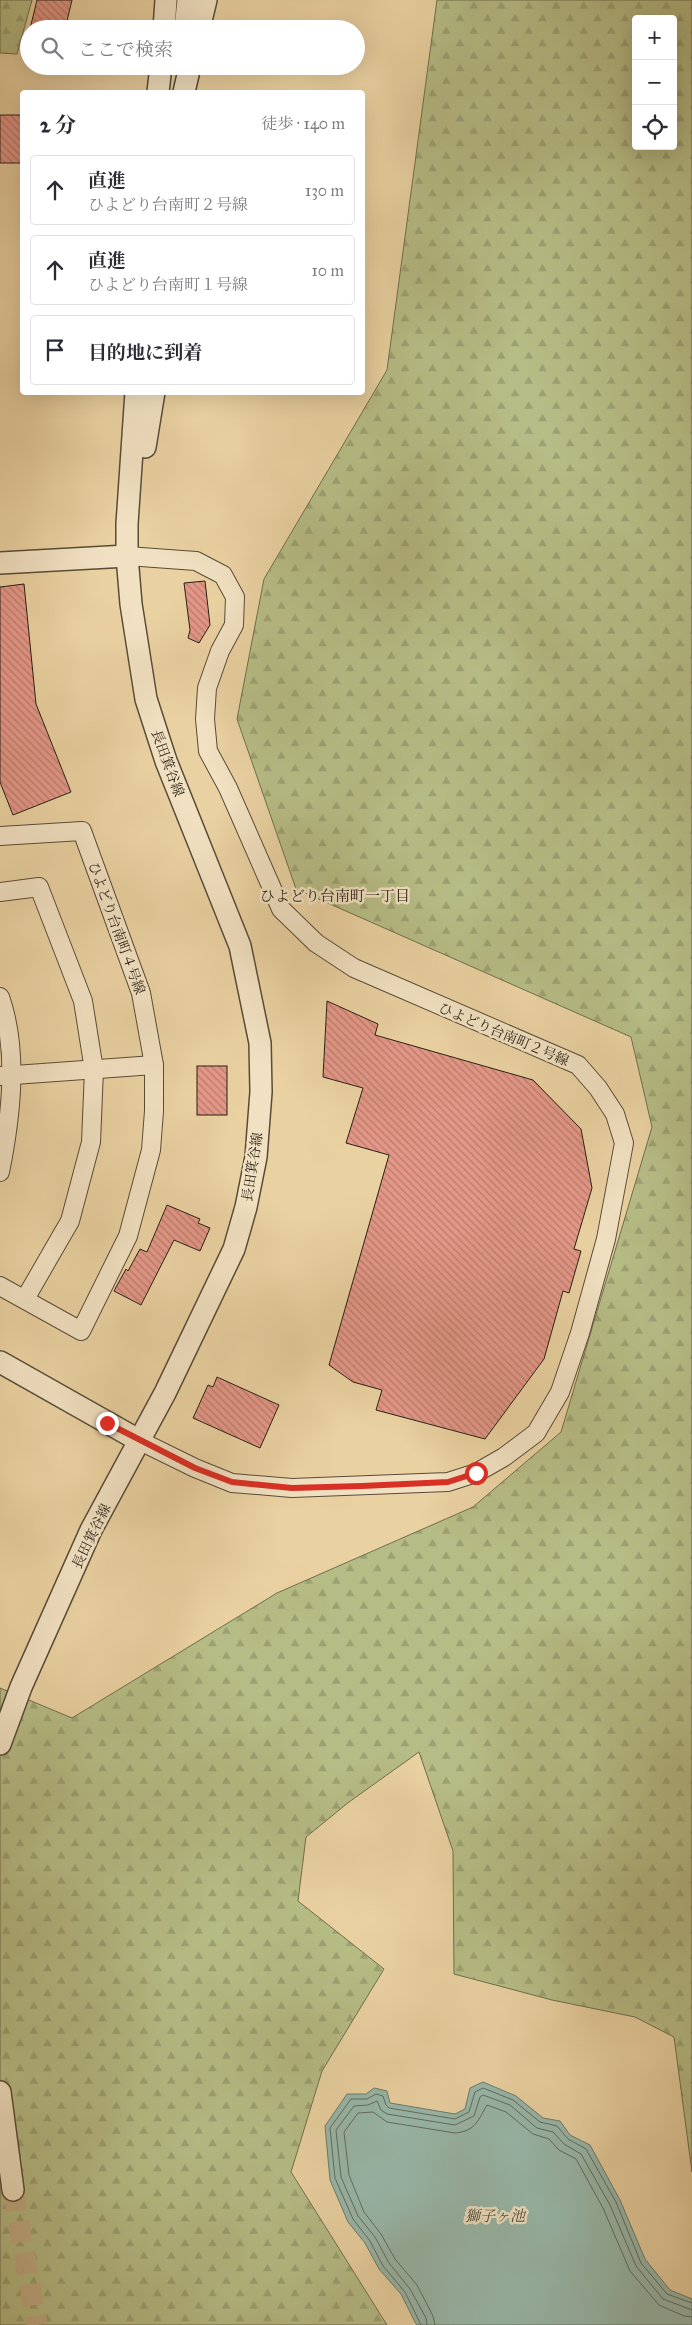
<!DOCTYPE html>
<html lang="ja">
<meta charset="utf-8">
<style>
body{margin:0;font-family:"IM FELL Great Primer","Noto Serif JP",serif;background:#f2f2f3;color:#2b2b33}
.controls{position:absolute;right:15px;top:15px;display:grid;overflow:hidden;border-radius:5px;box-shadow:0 5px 20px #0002}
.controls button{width:45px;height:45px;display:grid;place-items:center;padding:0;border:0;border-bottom:1px solid #e1e1e2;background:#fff;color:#2b2b33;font:25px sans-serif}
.stop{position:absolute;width:15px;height:15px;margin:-11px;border:4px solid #d93025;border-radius:50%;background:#fff}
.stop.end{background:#d93025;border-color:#fff;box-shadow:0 1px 5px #0008}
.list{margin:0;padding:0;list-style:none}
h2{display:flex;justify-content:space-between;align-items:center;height:65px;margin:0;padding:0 20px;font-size:21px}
h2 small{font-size:16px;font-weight:400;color:#7c7c81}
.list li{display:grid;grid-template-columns:32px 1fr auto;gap:15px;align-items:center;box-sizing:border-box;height:70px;margin:0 10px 10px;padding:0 10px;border:1px solid #e1e1e2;border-radius:5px}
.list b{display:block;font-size:19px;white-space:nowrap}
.list p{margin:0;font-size:16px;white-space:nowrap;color:#7c7c81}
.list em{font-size:16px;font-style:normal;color:#7c7c81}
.icon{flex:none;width:28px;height:28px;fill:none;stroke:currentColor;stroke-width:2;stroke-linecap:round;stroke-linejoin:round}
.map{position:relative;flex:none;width:692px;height:2325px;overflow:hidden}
.search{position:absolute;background:#fff;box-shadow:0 5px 20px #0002;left:20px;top:20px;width:345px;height:55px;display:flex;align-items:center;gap:12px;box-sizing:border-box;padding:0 18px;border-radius:28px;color:#7c7c81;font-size:19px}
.panel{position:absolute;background:#fff;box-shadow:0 5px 20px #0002;left:20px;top:90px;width:345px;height:305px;border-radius:5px}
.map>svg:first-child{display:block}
</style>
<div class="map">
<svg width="692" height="2325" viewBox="0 0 692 2325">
<defs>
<pattern id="forest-firs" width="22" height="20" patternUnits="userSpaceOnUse" patternTransform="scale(1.25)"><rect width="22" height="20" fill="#b6bc85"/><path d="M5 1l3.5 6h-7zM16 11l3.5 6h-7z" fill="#9ca172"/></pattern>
<pattern id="building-back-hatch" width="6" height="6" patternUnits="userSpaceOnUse" patternTransform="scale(1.25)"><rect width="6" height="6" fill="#e49787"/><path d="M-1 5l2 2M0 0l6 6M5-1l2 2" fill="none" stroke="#b97b6d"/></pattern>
</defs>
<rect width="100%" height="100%" fill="#ead1a1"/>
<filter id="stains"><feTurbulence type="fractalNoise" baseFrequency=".004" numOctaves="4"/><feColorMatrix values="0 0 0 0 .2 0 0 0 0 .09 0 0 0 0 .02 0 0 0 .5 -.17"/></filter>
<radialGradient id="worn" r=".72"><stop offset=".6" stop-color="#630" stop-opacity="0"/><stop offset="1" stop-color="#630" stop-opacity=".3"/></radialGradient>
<g fill="url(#forest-firs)" stroke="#6f6e4e" fill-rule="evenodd">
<path d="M0,0h32l-15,54 -17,-1z"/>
<path d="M437,0h255v2172l-18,-135 -39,-20 -83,-17 -98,-26 -1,-123 -34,-99 -70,50 -43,35 -8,64 86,68 -62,102 -31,101 96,153h-387v-637l72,30 205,-125 196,-86 88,-75 91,-305 -21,-90 -335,-148 -59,-170 27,-140 123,-209zM636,19h37v127h-37z"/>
</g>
<path fill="#98b7a9" stroke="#6b7a6e" d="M483,2082l33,14 27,22 17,3 10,14 20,10 30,55 25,59 25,31 22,9v26h-275l-2,-3 -14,-28 -22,-25 -14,-26 -17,-21 -18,-42 -5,-54 22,-32h19l8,-6 13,3 3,12 65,11 10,-5 5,-21z"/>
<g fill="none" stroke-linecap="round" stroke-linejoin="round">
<g stroke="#606b60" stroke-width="1">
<path d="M421,2325l-16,-33 -22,-26 -13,-25 -17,-22 -18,-41 -5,-50 21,-29h16l9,-5 7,2 3,9 3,3 66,11 14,-7 6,-20 8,-4 30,12 27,22 17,4 11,13 18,10 30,53 25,61 26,31 25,9"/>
<path d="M427,2325l-1,-7 -16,-29 -21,-26 -14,-26 -17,-21 -17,-39 -5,-47 18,-24 14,-1 9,-4 4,9 6,4 68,11 19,-9 6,-19 3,-2 27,10 27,23 16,4 11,12 17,10 29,51 26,61 27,33 29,11"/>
<path d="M435,2325l-2,-9 -16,-31 -22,-26 -14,-25 -17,-22 -15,-37 -5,-43 14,-19 15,-1 14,10 68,11c21,-2 23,-13 32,-28l19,7 27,22 16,5 10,11 17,9 27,49 27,63 29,34 25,11 8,1"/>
</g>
</g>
<g fill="url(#building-back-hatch)" stroke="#281f16">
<path d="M37,0h35l-7,29h-35z"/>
<rect x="0" y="115" width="22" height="48"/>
<path d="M205,581l5,44 -11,18 -11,-5 2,-8 -6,-47z"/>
<path d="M24,584l12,120 35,88 -58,23 -13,-33v-195z"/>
<path d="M327,1001l51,23 -3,11 158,45 48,49 11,59 -18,61 7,2 -12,42 -6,-2 -19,68 -59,80 -109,-29 6,-20 -29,-8 -24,-17 60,-210 -43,-12 17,-55 -40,-11z"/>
<rect x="197" y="1066" width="30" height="49"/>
<path d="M167,1205l33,14 -2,4 12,5 -10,23 -26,-11 -33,65 -27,-14 12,-22 2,2 12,-22 7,3z"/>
<path d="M217,1377l62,28 -19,43 -67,-30 15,-33 5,2z"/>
</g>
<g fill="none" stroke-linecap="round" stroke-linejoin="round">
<path stroke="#c3ad85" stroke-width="21" stroke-dasharray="21 11" stroke-linecap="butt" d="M13,2190l24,135"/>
<defs>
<g id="minor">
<path d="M127,556l69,5 27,14 12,22 -1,28 -14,26 -13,37 -2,31 3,32 20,37 53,121 35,34 38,25 224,97 20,23 17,26 9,29 -18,96 -26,94 -20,59 -24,41 -32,24 -28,16 -28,9 -156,6 -60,-5 -37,-15 -55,-27"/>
<path d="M0,836l82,-5 59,162 13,72v46l-3,39 -23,86 -47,95 -81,-45"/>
<path d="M0,892l39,-5 44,114 11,69 -3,72 -21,79 -45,78"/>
<path d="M0,997c19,54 11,120 0,175"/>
<path d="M0,1076l154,-11"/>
</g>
<g id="tertiary">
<path d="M164,29l2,-29"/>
<path d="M185,29l3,-29"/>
<path d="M199,29l7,-29"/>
<path d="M158,92l3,-26"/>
<path d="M184,92l6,-26"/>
<path d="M145,447l9,-55"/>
<path d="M0,563l127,-7"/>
<path d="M0,1362l140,79"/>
<path d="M0,1744l21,-57 70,-157 74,-137 69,-144 12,-42 10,-50 5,-65 -1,-49 -20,-97 -74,-185 -20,-62 -15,-95 -4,-48v-32l9,-132"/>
<path d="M0,2092l13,98"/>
</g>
</defs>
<use href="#minor" stroke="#584c39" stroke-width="20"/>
<use href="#tertiary" stroke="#584c39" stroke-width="24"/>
<use href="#minor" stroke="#f1e1c2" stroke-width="18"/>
<use href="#tertiary" stroke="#f1e1c2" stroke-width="21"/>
</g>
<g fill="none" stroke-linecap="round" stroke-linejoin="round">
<path stroke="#d93025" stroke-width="6" d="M107,1423l88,45 37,14 60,6 70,-2 86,-4 28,-9"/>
</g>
<g text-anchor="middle" stroke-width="5" stroke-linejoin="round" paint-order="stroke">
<g font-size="14" fill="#281f16" stroke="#f1e1c2">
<text transform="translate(168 763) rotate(70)" y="5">長田箕谷線</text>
<text transform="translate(117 928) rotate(70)" y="5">ひよどり台南町４号線</text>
<text transform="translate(504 1034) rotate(23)" y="5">ひよどり台南町２号線</text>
<text transform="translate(252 1167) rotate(-81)" y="5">長田箕谷線</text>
<text transform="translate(91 1536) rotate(-64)" y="5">長田箕谷線</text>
</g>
<g font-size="15" fill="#281f16" stroke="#f1e1c2">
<text x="335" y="901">ひよどり台南町一丁目</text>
</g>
<g font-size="15" font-style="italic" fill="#4a4d42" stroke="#f1e1c2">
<text x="495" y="2221">獅子ヶ池</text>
</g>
</g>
<rect width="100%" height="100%" filter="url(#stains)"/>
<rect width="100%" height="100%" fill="url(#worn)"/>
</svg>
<div class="controls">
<button>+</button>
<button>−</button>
<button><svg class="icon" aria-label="locate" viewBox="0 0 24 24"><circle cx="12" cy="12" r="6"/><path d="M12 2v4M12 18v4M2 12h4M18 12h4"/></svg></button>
</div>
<div class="stop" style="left:476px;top:1473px"></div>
<div class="stop end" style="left:107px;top:1423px"></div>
<div class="search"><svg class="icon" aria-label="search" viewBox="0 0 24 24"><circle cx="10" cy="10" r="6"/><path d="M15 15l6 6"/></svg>ここで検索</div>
<section class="panel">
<h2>2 分<small>徒歩 · 140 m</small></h2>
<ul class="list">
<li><svg class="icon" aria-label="ahead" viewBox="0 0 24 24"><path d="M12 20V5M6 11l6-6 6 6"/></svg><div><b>直進</b><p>ひよどり台南町２号線</p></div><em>130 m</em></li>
<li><svg class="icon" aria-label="ahead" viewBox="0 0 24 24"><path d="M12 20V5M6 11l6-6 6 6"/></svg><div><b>直進</b><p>ひよどり台南町１号線</p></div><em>10 m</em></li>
<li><svg class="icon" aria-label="arrive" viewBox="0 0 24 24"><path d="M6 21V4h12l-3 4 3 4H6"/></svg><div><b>目的地に到着</b></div></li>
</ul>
</section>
</div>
